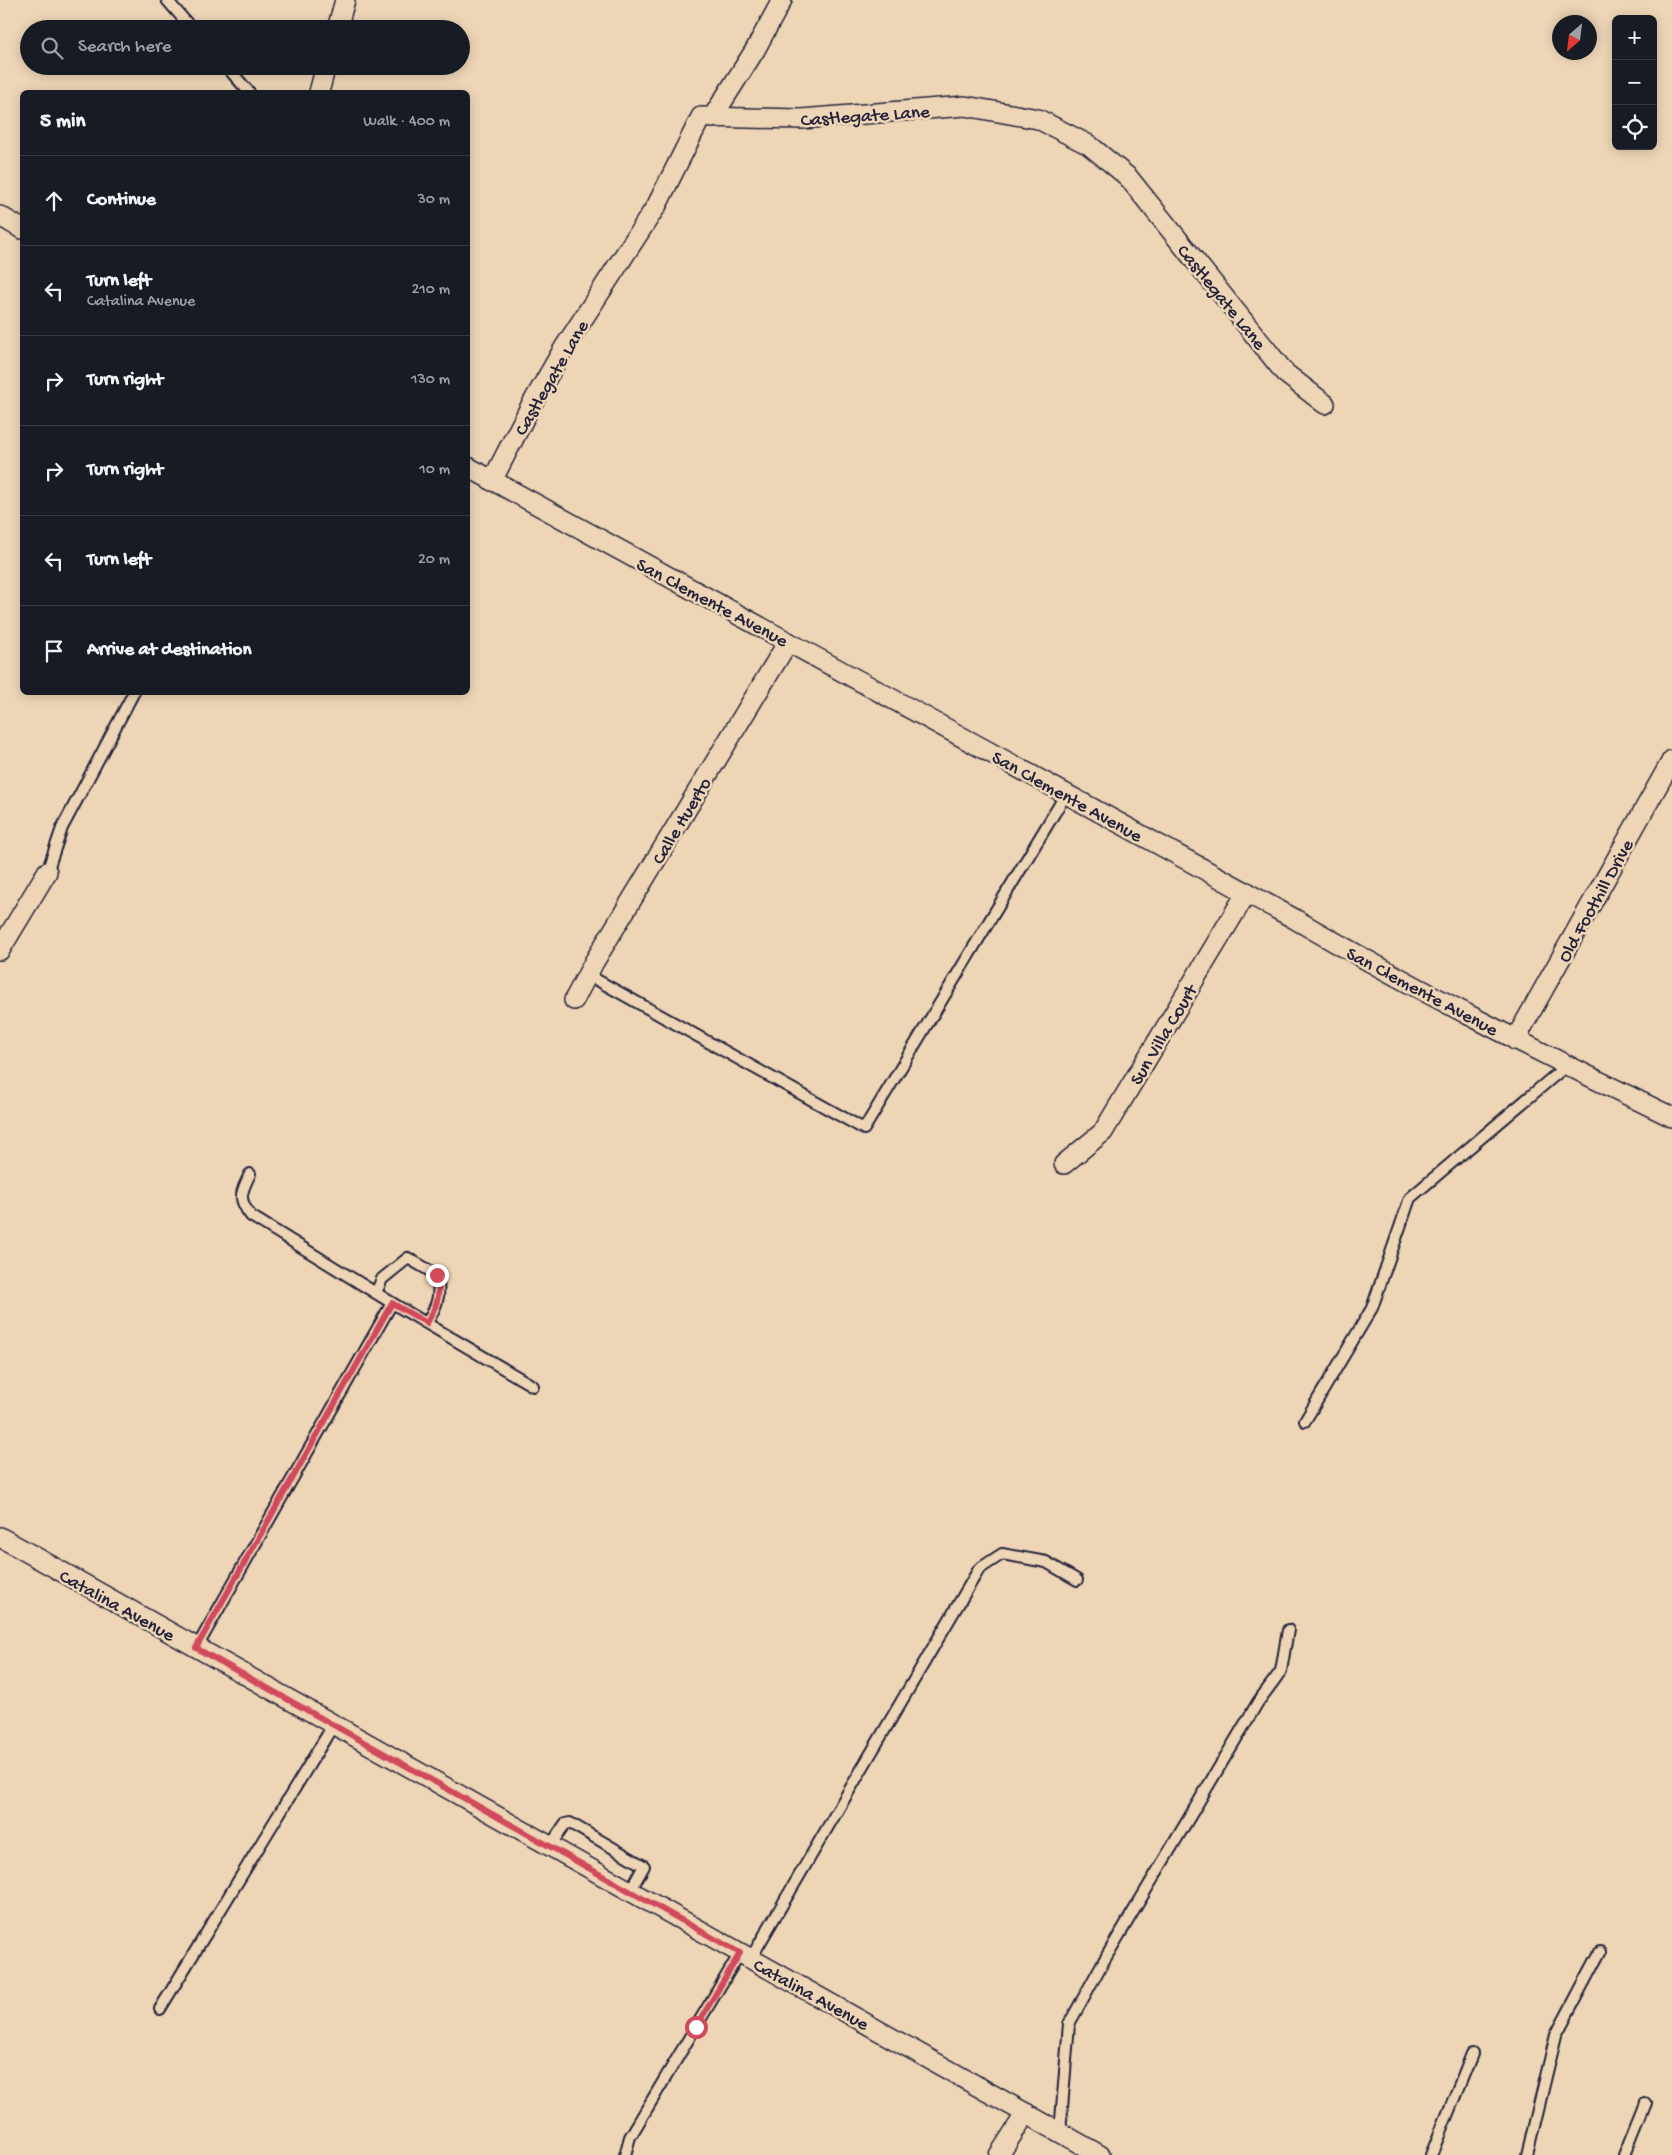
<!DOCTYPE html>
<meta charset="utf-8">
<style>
body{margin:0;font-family:"Gochi Hand",sans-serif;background:#20242c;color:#f1f3f6}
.controls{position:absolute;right:15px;top:15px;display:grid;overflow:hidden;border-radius:8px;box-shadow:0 2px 12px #0003}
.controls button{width:45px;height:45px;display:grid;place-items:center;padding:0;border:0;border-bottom:1px solid #363941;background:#171b24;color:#f1f3f6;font:25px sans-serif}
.compass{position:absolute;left:1552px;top:15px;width:45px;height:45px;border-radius:50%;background:#171b24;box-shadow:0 2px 12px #0003;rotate:208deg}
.stop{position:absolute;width:15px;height:15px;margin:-11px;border:4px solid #d1495b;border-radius:50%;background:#fff}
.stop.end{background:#d1495b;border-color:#fff;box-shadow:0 1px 5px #0008}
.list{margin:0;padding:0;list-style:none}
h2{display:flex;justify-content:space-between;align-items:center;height:65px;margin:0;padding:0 20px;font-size:21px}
h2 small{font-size:16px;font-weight:400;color:#9ea1a6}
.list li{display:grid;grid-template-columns:32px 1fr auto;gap:15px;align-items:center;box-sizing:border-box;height:90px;padding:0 20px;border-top:1px solid #363941}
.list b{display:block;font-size:19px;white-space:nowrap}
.list p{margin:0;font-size:16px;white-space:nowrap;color:#9ea1a6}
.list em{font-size:16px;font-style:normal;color:#9ea1a6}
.icon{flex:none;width:28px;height:28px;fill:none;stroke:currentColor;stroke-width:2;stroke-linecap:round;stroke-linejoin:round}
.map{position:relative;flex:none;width:1672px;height:2155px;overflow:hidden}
.search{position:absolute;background:#171b24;box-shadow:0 2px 12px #0003;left:20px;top:20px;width:450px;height:55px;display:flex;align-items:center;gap:12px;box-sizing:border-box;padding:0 18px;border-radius:28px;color:#9ea1a6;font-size:19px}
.panel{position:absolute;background:#171b24;box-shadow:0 2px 12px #0003;left:20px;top:90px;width:450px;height:605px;border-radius:8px}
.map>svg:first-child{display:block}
</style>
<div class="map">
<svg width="1672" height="2155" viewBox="0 0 1672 2155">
<rect width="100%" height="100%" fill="#eed5b6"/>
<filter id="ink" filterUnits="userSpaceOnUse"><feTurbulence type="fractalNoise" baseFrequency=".02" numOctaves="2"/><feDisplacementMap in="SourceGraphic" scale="10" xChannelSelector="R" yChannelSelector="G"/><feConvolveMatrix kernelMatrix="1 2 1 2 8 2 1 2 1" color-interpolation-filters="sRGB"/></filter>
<g filter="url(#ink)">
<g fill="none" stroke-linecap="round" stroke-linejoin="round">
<defs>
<g id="service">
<path d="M167,0l25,29"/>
<path d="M226,66l23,26"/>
<path d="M47,872l15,-44 72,-136"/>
<path d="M588,975l276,154 202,-335"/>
<path d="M376,1293l6,-14 26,-21 29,17c4,21 0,30 -10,48"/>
<path d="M392,1303l141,83"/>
<path d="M1305,1421l67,-113 38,-110 156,-132"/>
<path d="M197,1647l195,-344 -141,-87c-14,-18 -10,-23 -1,-42"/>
<path d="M550,1846l15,-22 5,-1 74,43 -14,25"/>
<path d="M751,1958l228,-389 23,-15 44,8 31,18"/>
<path d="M160,2009l174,-285"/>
<path d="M1060,2132l9,-108 33,-60 156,-262 23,-31 7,-41"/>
<path d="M625,2155l5,-18 110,-184"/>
<path d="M1431,2155l41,-101"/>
<path d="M1527,2155l29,-120 44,-83"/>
<path d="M1624,2155l21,-52"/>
</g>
<g id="minor">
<path d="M337,29l8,-29"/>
<path d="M319,92l7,-26"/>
<path d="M712,118l43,-68 27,-50"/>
<path d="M0,216l22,13"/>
<path d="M468,467l825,451c123,72 250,136 379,199"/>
<path d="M492,481l37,-72 35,-61 93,-143 44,-88 100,2 164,-13 73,13 51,26 39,32 157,196 40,31"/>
<path d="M0,950l47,-78"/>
<path d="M574,1000l20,-38 194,-320"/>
<path d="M1515,1040l157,-280"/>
<path d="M1064,1164l39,-32 144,-240"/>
<path d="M0,1537l1100,618"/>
<path d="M999,2155l27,-42"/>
</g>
</defs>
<use href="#service" stroke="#22223b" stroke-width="14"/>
<use href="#minor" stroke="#22223b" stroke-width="22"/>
<use href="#service" stroke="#eed5b6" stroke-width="10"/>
<use href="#minor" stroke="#eed5b6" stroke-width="19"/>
</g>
</g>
<g fill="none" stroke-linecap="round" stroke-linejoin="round" filter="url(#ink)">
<path stroke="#d1495b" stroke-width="6" d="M437,1275c4,21 0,30 -10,48l-35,-20 -196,345 544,305 -44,74"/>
</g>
<g text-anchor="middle" stroke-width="5" stroke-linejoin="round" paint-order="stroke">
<g font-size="19" fill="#22223b" stroke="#eed5b6">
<text transform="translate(865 114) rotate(-4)" y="7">Castlegate Lane</text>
<text transform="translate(1223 296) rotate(51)" y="7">Castlegate Lane</text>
<text transform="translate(550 377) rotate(-60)" y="7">Castlegate Lane</text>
<text transform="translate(713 601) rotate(28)" y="7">San Clemente Avenue</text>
<text transform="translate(1068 795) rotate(29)" y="7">San Clemente Avenue</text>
<text transform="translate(680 820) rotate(-59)" y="7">Calle Huerto</text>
<text transform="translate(1594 900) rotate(-61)" y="7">Old Foothill Drive</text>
<text transform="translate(1423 990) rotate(28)" y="7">San Clemente Avenue</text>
<text transform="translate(1162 1034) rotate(-59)" y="7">Sun Villa Court</text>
<text transform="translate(118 1604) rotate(29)" y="7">Catalina Avenue</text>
<text transform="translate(812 1993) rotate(29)" y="7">Catalina Avenue</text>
</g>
</g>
</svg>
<div class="controls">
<button>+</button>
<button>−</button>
<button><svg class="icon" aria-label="locate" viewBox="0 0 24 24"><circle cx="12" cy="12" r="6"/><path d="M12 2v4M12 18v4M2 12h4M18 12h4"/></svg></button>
</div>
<svg class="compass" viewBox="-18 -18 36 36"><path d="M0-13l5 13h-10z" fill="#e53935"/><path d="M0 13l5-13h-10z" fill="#9ea1a6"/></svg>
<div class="stop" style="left:696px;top:2027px"></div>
<div class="stop end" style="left:437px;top:1275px"></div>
<div class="search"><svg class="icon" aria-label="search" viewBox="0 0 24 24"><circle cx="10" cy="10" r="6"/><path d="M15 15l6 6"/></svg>Search here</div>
<section class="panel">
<h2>5 min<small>Walk · 400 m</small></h2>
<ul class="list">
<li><svg class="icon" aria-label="ahead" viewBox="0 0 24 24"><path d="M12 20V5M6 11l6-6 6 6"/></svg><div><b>Continue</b></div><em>30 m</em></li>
<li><svg class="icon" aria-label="left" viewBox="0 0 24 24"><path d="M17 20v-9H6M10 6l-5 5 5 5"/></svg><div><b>Turn left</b><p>Catalina Avenue</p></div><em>210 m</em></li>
<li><svg class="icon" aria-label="right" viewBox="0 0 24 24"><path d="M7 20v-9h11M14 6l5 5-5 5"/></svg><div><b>Turn right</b></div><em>130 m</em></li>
<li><svg class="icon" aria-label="right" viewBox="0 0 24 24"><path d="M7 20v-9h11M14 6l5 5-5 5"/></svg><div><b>Turn right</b></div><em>10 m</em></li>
<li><svg class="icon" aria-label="left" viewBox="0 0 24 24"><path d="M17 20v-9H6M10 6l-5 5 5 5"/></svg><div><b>Turn left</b></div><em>20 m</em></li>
<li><svg class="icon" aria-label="arrive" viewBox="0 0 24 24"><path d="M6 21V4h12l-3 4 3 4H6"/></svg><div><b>Arrive at destination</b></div></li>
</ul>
</section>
</div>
